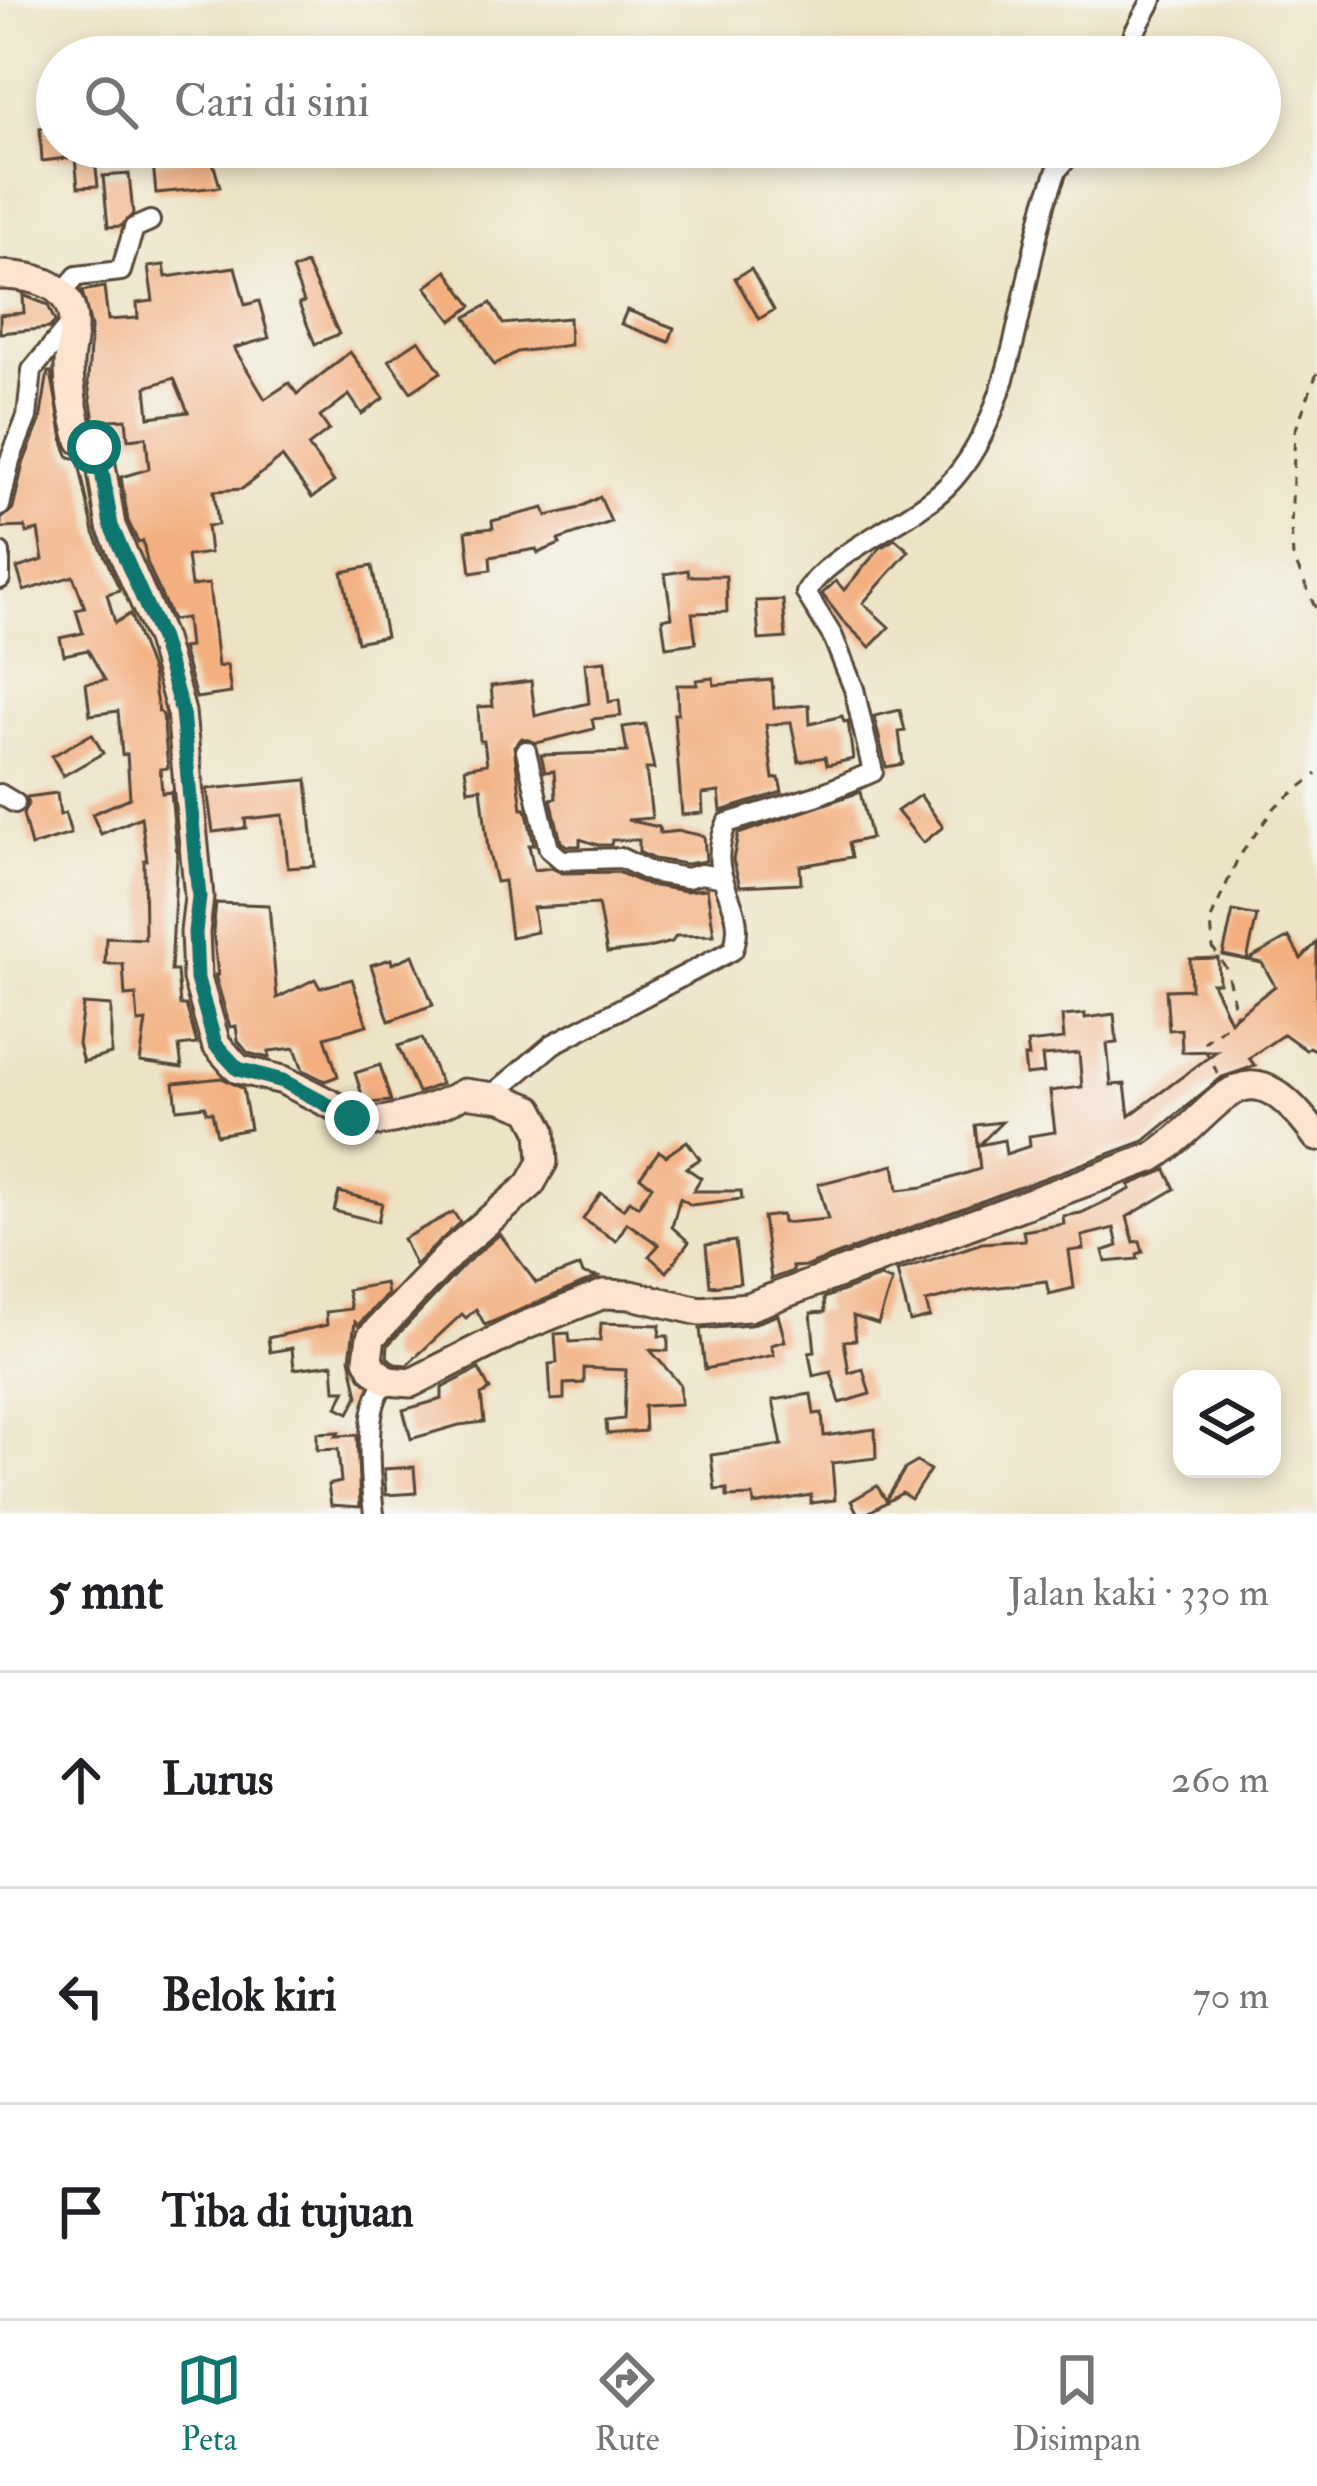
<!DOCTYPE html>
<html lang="id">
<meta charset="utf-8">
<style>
body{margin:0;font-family:"IM FELL Double Pica",serif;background:#f2f2f2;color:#202124}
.controls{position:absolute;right:36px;bottom:36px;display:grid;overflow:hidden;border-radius:24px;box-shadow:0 6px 18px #0003}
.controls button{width:108px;height:108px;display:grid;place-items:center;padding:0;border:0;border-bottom:3px solid #e0e0e0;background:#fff;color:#202124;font:60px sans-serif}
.stop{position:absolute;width:36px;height:36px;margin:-27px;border:9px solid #0f766e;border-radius:50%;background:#fff}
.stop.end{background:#0f766e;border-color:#fff;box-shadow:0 3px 12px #0008}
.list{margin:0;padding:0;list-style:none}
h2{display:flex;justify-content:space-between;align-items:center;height:156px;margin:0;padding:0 48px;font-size:51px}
h2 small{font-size:39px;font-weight:400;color:#757577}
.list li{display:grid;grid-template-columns:78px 1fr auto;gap:36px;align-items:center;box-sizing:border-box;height:216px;padding:0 48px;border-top:3px solid #e0e0e0}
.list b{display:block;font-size:45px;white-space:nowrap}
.list em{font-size:39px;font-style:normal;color:#757577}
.icon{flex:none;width:66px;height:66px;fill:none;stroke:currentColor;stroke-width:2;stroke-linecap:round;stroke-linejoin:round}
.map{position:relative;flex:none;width:1317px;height:1514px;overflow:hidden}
.search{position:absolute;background:#fff;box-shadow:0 6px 18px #0003;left:36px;right:36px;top:36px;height:132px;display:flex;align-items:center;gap:30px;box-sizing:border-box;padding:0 42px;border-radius:66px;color:#757577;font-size:45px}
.sheet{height:804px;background:#fff}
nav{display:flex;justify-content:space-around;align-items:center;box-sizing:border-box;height:168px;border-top:3px solid #e0e0e0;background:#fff;font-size:33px;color:#757577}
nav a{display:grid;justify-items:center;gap:6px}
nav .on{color:#0f766e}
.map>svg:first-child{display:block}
</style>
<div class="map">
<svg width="1317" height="1514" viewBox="0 0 1317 1514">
<rect width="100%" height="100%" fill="#f6f6f2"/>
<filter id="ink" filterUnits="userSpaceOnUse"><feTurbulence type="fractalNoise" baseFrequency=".00833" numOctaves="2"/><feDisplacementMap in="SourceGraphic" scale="24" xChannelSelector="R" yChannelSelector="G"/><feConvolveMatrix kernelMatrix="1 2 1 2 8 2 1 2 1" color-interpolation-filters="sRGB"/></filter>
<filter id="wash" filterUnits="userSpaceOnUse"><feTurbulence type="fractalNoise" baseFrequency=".004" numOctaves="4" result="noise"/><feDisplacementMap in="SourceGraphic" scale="48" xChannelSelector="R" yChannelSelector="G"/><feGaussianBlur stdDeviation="2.7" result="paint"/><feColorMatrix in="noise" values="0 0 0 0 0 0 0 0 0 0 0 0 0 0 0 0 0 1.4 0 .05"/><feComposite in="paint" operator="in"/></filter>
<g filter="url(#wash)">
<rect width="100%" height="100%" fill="#ede3c5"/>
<g id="blocks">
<g fill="#f3af7f" fill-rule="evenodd">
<path d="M57,127v20h31l1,6 5,-1 4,34 -20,1 -3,-30 -33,4 -2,-33z"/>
<path d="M209,148l11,39 -64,6 -3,-30 43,-5 -2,-6z"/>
<path d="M129,174l4,40 -12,12 -13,1 -5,-51z"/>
<path d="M306,264l33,70 -24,10 -16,-40 5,-2 -12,-32z"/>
<path d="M164,265l2,12 69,-10 10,38 14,-4 10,37 -35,10 31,51 24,-16 8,11 53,-42 34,46 -22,16 -13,-19 -29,22 9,13 -21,16 26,36 -22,16 -30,-41 -40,32 -28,2 4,34 -11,1 3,27 -23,3 4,30 18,-2 9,83 9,-2 4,28 -35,5 -14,-50 7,-1 -3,-29 -14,2 -25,-58 -4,-21 -5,1 -10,-21 -7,-44 28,-8 -3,-32 -18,2 -2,-20 -32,2 -6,-38 3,-56 -9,-36 22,-4 4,33 30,-2 -1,-15 16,-2 -5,-34zM174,378l14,34 -39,5 -3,-30z"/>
<path d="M751,269l23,41 -15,9 -24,-41z"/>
<path d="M447,271l25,35 -20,15 -26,-34z"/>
<path d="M23,295l25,10 7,17 -6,6 -49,5v-18l24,-2z"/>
<path d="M491,303l12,21 66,-6 1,27 -53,7 -23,13 -28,-48z"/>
<path d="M627,310l47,18 -5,14 -48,-18z"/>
<path d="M419,340l22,32 -30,20 -22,-32z"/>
<path d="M48,372h3l13,73 5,12 9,2 16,74 26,57 -13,4 8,29 15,-9 22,59 6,38 5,4 5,53 -8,1 2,24 9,-1 6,64 -6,115h6l3,34h6l11,39 -18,2 3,22 -42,-6 6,-41 -8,1 -2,-27 -11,1 -2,-32h-18l1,-27 39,2 -1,-79h3l-6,-43 -40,17 -9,-20 38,-16 -3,-44 -5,1 -4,-44 -28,4 -4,-32 19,-3 -17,-30 -24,5 -4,-17 23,-5 -7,-23 9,-2 -12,-32 -49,15 -7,-23 26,-8 -5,-30 -11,3 -2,-6 -24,1v-9l12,-10 10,-45 17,-43z"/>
<path d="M600,497l11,25 -53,18 2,4 -22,9 -2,-4 -46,8 1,13 -20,3 -5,-42 27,-3 -1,-7 52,-13 3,8 29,-7z"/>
<path d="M895,539l14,12 -46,52 26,24 -19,20 -28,-27 -20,-26 14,-13 8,9 36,-42z"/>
<path d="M372,566l14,70 -29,6 -15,-70z"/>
<path d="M688,570l1,6h37l1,36 -35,1 4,30 -30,4 -4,-28 10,-2 -7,-43z"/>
<path d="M783,600l3,38 -27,2 -3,-39z"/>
<path d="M605,661l4,41 10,-2 2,16 -29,3 2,10 -57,14 -15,-5 -8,8 8,63h4l8,36h-5l5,25 17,-2 11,5 56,-1 30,13 38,6 21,-2 7,46 -38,1 -4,6 -27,7 -38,4 -9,-49 -65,4 4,24 -26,5 -7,-56 -8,1 -8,-33 -7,-61 -13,2 -3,-22 22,-4 -3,-23h-4l-2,-34 15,-1 -2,-20 40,-5 4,35 54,-13 -4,-40z"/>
<path d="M713,678l1,7 58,-5 2,28 35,-3 1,19 32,-8 2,6 4,-1 5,38 -26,6 -2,-8 -26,5 -8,-40 -25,3 7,54 6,-1 3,14 -61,19 -2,-19 -17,2 1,19 -21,2 -8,-101h4l-1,-29h20v-5z"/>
<path d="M900,710l5,21 -6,1 4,32 -17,3 -12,-51z"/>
<path d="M645,724l9,45h-8l6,49 -25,2 32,7 1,6 20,-2 24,5 2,25 -20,3 -32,-5 -15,-7v-12h-27l-1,5h-13l-18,-6v7h-13l-6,-4 -10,-43 5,-1 -2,-27 -9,1 -4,-17 86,-3 -4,-25z"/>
<path d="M92,734l11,19 -40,23 -11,-20z"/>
<path d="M307,780l8,86 -27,2 -5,-53 -38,4 1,9 -33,4 -6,-43z"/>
<path d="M860,792l11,46 -22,5 3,14 -52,9 1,17 -61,3 -7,-26 5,-26z"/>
<path d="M57,793l3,22 5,-2 6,21 -40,12 -8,-32 5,-10 -1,-7z"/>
<path d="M920,795l23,32 -20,16 -26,-32z"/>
<path d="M216,903l53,2 8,93 38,-19 5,9 32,-9 15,46 -42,12 13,39 -13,5 -22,-11 -8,-22 -26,3v7l-21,-5 -10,-12 -2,-15 -6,1 -15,-52h3l-5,-44z"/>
<path d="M1233,911l24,5 -10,44 -24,-5z"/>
<path d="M1289,937l12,22 16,-17v109l-8,-4 -3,3 -22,-16 -35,24 6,8 -33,11 -78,64 -337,125 -15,1 1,4 -22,8 -8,-62 19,-2 1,8 45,-4 -10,-35 76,-19 4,25 25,-3 57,-18 -5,-44 27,-3 -23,23 25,-5 2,14 24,-8 -1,-10 26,-4 -5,-41 32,-4 -3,-34 -37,3 2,17 -18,2 -2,-18h5l-2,-14 37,-4 -2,-23 23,-2v4l29,-4 3,29 -10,1 4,41 14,-1 4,32 88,-65 -35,1 -1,-23 -12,1 -3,-40 25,-1 -1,-30 28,-1 1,25h-7l18,38 45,-35 -13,-23 -14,-3z"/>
<path d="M413,955l20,50 -44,16 -18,-56 20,-6 1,5z"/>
<path d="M83,1004l28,2v48l-28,8 -5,-18z"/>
<path d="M422,1038l19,46 -23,9 -20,-47z"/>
<path d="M380,1065l11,36 -22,2 -5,-2 -9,-28z"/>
<path d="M222,1078l21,11 7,40 -33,6 -5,-23h-6l-1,-6 -28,3 -3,-26z"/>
<path d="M687,1141l13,18 -14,9 15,10 -8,13h48l1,8 -51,6 -11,-7 -8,29 17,15 -22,30 -18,-16 10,-11 -32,-22 -11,18 -33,-22 18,-26 22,16 7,-9 8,6 14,-20 -12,-9 19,-26 7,5z"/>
<path d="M1166,1170l9,19 -48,28 7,25 6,-1 3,11 -6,2 1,5 -32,3 -3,-11 15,-5 -4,-18 -32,8 2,13 -15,2 5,37 -25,6 -3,-13 -78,10 -42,11 4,15 -20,5 -13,-51 85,-28 43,-3 -2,-9 41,-7 -1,-8 18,-3 50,-24 -2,-4z"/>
<path d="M339,1192l43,11 -4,19 -44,-11z"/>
<path d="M453,1212l7,10 -45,43 -12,-26z"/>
<path d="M500,1234l36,49 44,-17 3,8 15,3 -113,48 -9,-16 -10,9 -4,-4 -55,51 -12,-1 -8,-7 1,-12 78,-82z"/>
<path d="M735,1241l5,42 -30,3 -4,-41z"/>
<path d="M880,1277l12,4 -14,43 -25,-8 3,24 -12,1 5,32 14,-4 7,25 -30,9 -9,-31 -18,4 -4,-23 6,-1 -4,-39 14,-1 -1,-14z"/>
<path d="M385,1283l2,11 -29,31 -3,-3 -5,36 8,38 -9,17 -12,-6 9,-17h-11l-2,-26 -39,5 -2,-21 -22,4 -2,-14 59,-13 -1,-13 25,-3 -4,-19z"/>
<path d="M778,1315l7,26 -14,4 3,10 -69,14 -5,-40 50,-4z"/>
<path d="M601,1323l59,2 -1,11h9v15l-18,-1 30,34 1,20 -37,2 1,25 -38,3 -1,-13 18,-2 2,-49 -42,-2v15l-20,1v15l-13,1 -2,-36 8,-1 -2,-29 14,-1 1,9 30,-2z"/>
<path d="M479,1369l11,21 -9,5 3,27 -25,3 -48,14 -8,-29 39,-11v-11z"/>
<path d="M811,1394l3,20 8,-1 2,23 51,-7 1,29 -44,5 3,37 -24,3v-8l-57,10 -1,-9 -26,1v-8l-12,1 -4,-35 71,-10 -9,-45z"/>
<path d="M339,1432l-3,4 21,-1 3,72 -29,-2 -3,-20 13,-3 -3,-33 -21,1v-17z"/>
<path d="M917,1462l13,8 -19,29 -9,-6 -36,21h-8l-7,-13 26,-15 9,14 19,-31z"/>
<path d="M414,1467l2,26 -30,2 -2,-26z"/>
</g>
</g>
</g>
<g filter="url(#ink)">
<use href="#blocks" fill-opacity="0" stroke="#564637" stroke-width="3"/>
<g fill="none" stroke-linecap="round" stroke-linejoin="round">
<defs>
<g id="street">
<path d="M1130,57l4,-24 18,-33"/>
<path d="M63,292l14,-16 44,-5 13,-43 16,-7"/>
<path d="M0,506l10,-46 17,-43 5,-47 39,-47"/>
<path d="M0,553v26"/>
<path d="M526,751l23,98 13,11 59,-2 29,14 37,6 14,-4 18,3"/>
<path d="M0,794l15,9"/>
<path d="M491,1096l62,-52 180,-94c18,-48 -32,-68 -6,-127l89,-27 57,-24 -19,-83 -21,-52 -27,-44c19,-38 106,-72 140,-106 67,-66 74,-198 100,-286l11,-31 20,-23"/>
<path d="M374,1514c-4,-32 -12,-113 14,-133"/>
</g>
<path id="secondary" d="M0,275c36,1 75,9 73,53 0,12 -4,25 -4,37 0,26 5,50 12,75l13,7 7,18 10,61 50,113 20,73 18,185 -4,35 2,46 19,66 22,25 45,11 81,41c23,4 79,-16 100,-28l38,5 28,11 11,21 2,32 -13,23 -76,65 -83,87 -3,22 5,10 15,12 23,2 113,-57 80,-32 27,1 69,16 48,-4 405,-150c70,-45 88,-124 164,-20"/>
</defs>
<use href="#street" stroke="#564637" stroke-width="24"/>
<use href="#secondary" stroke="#564637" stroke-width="33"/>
<g stroke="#564637" stroke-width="3" stroke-dasharray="9 9" stroke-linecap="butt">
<path d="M1317,373l-22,58 -4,95 2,31 24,54"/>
<path d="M1218,1074l-16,-30 27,-21 7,-10 -10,-45 -13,-20 -2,-29 27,-61 38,-52 41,-32"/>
</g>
<use href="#street" stroke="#fff" stroke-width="18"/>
<use href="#secondary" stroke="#fde4d1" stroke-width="27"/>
</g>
</g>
<g fill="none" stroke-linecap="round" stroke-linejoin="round" filter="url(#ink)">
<path stroke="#0f766e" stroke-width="15" d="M94,447l7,18 10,61 50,113 21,73 17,185 -4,35 2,47 18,65 23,25 45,12 69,37"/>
</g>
</svg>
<div class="controls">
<button><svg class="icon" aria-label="layers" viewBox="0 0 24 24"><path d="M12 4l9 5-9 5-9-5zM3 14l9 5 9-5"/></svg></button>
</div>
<div class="stop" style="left:94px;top:447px"></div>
<div class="stop end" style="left:352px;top:1118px"></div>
<div class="search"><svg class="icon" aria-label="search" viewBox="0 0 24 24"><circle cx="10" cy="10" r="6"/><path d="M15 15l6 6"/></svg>Cari di sini</div>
</div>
<section class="sheet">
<h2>5 mnt<small>Jalan kaki · 330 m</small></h2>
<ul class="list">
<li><svg class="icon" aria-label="ahead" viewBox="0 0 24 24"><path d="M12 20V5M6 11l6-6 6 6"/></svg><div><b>Lurus</b></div><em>260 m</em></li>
<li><svg class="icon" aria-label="left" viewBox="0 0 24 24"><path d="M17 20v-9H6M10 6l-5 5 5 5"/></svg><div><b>Belok kiri</b></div><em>70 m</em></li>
<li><svg class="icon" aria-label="arrive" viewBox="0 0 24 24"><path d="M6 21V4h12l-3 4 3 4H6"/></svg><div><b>Tiba di tujuan</b></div></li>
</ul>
</section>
<nav>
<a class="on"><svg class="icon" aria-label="map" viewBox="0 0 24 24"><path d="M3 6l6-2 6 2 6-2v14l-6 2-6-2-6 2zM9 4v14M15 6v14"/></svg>Peta</a>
<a><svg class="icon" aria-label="directions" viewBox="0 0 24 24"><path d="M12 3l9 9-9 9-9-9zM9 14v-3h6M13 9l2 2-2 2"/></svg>Rute</a>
<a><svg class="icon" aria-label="saved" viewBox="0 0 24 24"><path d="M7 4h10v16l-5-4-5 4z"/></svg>Disimpan</a>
</nav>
